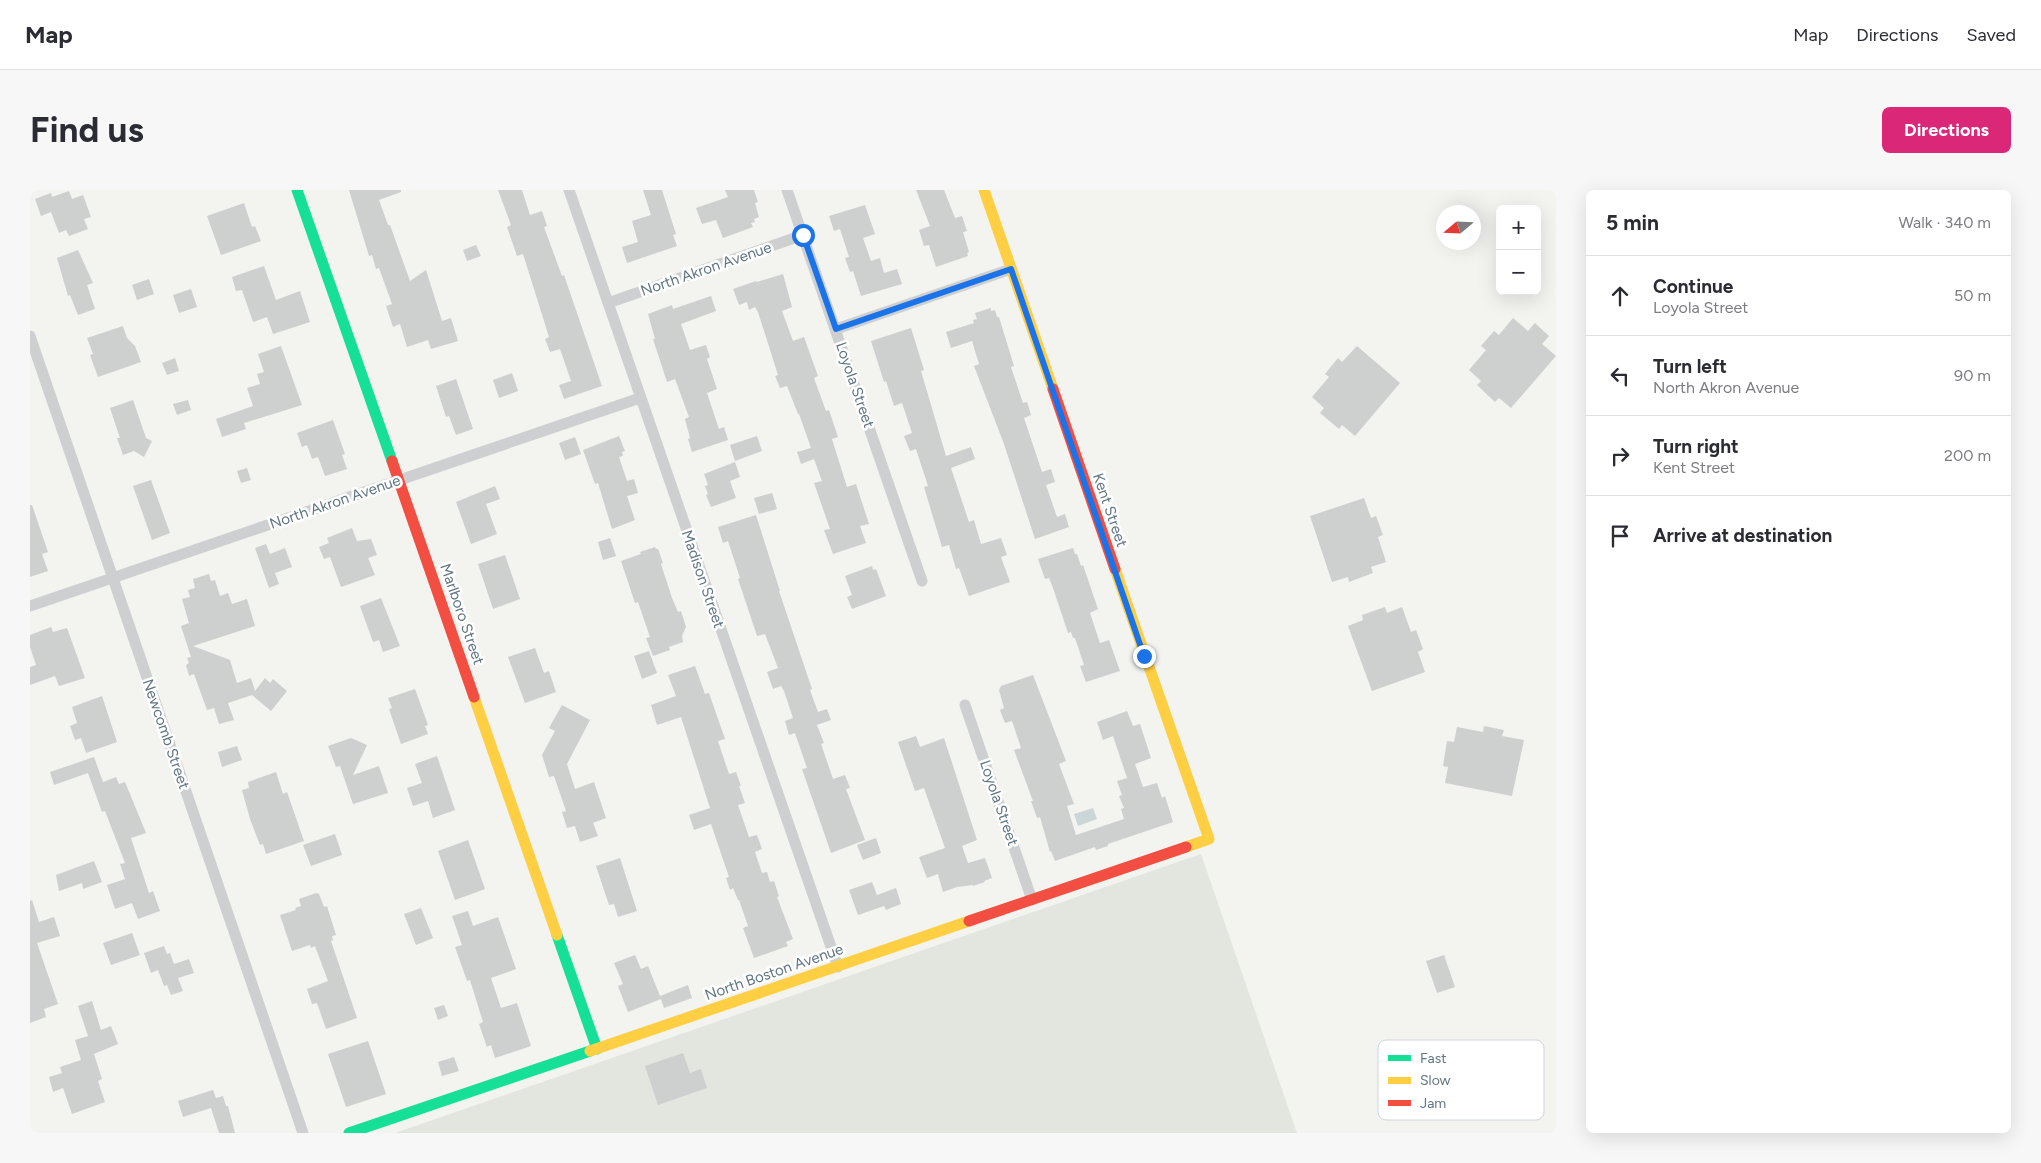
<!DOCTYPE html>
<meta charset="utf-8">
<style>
body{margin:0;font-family:Figtree,sans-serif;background:#f7f7f7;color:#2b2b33}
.controls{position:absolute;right:15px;top:15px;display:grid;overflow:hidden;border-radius:8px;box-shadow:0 5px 20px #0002}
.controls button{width:45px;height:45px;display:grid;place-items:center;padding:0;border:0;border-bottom:1px solid #e1e1e2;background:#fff;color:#2b2b33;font:25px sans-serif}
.compass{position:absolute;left:1406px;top:15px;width:45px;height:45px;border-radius:50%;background:#fff;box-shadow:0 5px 20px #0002;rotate:251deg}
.stop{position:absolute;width:15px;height:15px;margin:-11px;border:4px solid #1a73e8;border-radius:50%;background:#fff}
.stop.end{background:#1a73e8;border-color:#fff;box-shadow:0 1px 5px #0008}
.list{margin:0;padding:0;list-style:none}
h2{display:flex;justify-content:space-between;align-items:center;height:65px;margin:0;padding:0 20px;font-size:21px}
h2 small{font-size:16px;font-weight:400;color:#7c7c81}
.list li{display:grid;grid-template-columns:32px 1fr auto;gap:15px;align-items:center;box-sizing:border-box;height:80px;padding:0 20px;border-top:1px solid #e1e1e2}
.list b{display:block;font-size:19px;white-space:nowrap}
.list p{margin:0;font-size:16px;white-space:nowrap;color:#7c7c81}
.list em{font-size:16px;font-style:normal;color:#7c7c81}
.icon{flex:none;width:28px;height:28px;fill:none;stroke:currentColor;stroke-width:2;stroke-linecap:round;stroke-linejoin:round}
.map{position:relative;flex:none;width:1526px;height:943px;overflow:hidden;border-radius:8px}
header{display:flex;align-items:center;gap:30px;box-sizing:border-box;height:70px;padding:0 25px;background:#fff;border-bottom:1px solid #e1e1e2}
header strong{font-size:24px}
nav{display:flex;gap:28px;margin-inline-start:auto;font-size:18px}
.intro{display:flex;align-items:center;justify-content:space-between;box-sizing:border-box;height:120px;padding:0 30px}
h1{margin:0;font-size:35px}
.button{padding:12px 22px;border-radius:8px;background:#db2777;color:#fff;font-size:18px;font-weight:700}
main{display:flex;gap:30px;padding:0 30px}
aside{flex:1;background:#fff;border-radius:8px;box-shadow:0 5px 20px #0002}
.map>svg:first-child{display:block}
</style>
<header>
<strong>Map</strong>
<nav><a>Map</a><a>Directions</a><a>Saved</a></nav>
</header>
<div class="intro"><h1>Find us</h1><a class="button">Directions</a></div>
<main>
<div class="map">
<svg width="1526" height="943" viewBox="0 0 1526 943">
<rect width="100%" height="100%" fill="#f3f3f0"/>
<path fill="#e2e6de" d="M1171,664l96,279h-902z"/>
<path fill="#cbd6d8" d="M1063,618l4,11 -19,7 -4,-12z"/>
<g fill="#cecfcf">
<path d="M319,0h52v2l-22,8 9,25h2l20,56 16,-11 16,51 9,-3 7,23 -27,8 -3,-9 -21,7 -7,-23 -7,3 -7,-21 6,-2 -13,-36 -3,1 -4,-14 -3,1z"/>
<path d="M468,0h24l8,25 12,-4 5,15 -3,1 18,49 2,-1 38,111 -38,13 -5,-14 12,-4 -11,-32 -10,3 -5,-13 4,-2 -26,-83 -6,2 -10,-29 4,-2z"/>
<path d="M613,0h19l14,44 -3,1 4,11 -50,17 -5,-16 16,-5 -6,-21 19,-6z"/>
<path d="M695,0h29l4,12 -3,1 4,14 -5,2 1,3 -4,1 2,4 -30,11 -7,-18 -14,4 -6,-16 32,-11z"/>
<path d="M886,0h28l11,28 7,-2 5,15 -4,1 6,20 -2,1 1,3 -32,11 -7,-22 -5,1 -5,-16 11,-4z"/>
<path d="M39,1l3,8 11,-4 8,22 -7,2 4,10 -19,7 -3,-6 -7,3 -8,-21 -10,4 -6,-17 16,-6 1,4z"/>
<path d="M214,13l8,24 3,-1 6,15 -40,14 -14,-39z"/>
<path d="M835,15l10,29 -12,4 8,23 9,-3 4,15 13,-4 5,15 -41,12 -8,-25 -3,1 -5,-14 4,-1 -9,-28 -6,2 -5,-15z"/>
<path d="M446,55l5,11 -14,5 -4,-11z"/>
<path d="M48,60l15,33 -6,2 8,24 -17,6 -8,-20 -2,1 -11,-38z"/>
<path d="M234,76l12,34 24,-9 10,31 -37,12 -6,-17 -14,5 -11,-32 -6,1 -4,-14z"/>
<path d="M753,84l9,33 -10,4 11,30 11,-4 14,39 -4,2 12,33 3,-1 9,27 -6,2 15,48 9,-3 13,40 -9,2 6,17 -33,11 -9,-24 6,-1 -16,-46 8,-2 -8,-22 -13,5 -4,-12 14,-4 -12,-34h-1l-11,-28 -7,2 -5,-12 3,-1 -20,-63 -3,-5 -6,3 -2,-8 -8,3 -6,-16 23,-8 1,1z"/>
<path d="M119,89l5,15 -17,6 -5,-15z"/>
<path d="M161,99l6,18 -18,6 -6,-18z"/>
<path d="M681,106l5,15 -35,13 9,26 16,-5 4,12 -3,2 10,30 -10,4 12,36 5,-2 4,13 -36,12 -4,-13 2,-1 -5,-19 4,-2 -14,-38 -8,3 -14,-43h2l-7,-25 24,-9 1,4z"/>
<path d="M961,118v3l4,-1 2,7h2l15,49 -3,1 12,36 4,-1 4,13 -7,3 18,54 9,-3 4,13 -9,3 11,32 8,-3 4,13 -34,12 -31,-95 -30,-78 5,-2 -7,-23 -21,7 -5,-16 28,-9 -1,-3 4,-1 -2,-6z"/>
<path d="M1483,128l15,13 7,-8 14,13 -7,8 14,12 -45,52 -12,-10 -4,4 -18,-17 4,-4 -12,-11 17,-20 -5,-4 13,-15 5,4z"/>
<path d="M93,136l4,12 8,8 6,16 -43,15 -8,-22 3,-1 -6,-16z"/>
<path d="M881,138l13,42 -3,1 25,85 25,-9 4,12 -24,9 18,54 5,-2 7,24 20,-6 6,17 -6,2 9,25 -41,14 -10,-28 -3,1 -7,-24 -7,2 -18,-60 4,-1 -12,-37 -6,2 -6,-15 8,-3 -10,-30 -8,3 -8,-25 -2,1 -13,-41z"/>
<path d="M251,156l21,59 -58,18 2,6 -24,8 -6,-18 37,-13 -6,-18 13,-4 -3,-10 7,-2 -6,-18z"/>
<path d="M1327,156l43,37 -45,53 -13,-11 -3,4 -19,-16 4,-5 -12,-11 17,-20 -4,-3 13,-16 4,4z"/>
<path d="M145,168l4,13 -12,4 -5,-12z"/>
<path d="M482,183l6,18 -19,7 -6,-18z"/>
<path d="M426,189l17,50 -17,6 -7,-19 -3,1 -10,-31z"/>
<path d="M103,210l13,38 6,3 -8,16 -10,-6 -11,4 -6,-17h3l-10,-30z"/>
<path d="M158,210l3,10 -14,5 -4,-11z"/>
<path d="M303,230l12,34 -3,1 5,14 -22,7 -7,-19 -6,2 -5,-14 -5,2 -5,-14z"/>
<path d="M589,246l6,15 -3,1 1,4 -4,1 8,24 7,-2 4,14 -11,3 8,24 -23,9 -14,-46 -3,1 -12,-34z"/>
<path d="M727,246l5,15 -27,10 -5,-16z"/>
<path d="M545,247l6,17 -16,6 -6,-17z"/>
<path d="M705,272l5,15 -10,4 6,17 -25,9 -5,-12 2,-1 -3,-8 3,-1 -4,-11z"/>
<path d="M217,278l4,12 -10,3 -4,-12z"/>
<path d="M121,290l19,53 -18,7 -19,-54z"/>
<path d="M465,296l5,13 -14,5 11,30 -26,10 -15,-42z"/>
<path d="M742,303l5,16 -18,5 -5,-16z"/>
<path d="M1334,308l7,20 5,-2 7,19 -5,2 8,25 -15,5 2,6 -24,9 -1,-5 -16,5 -22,-66z"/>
<path d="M0,315h2l16,47 -6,2 6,17 -18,6z"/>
<path d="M726,325l24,76h-1l33,98 -2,1 8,22 9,-3 4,11 -14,5 7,18 -3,1 12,35 12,-4 5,13 -4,1 19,51 -34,13 -29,-84 5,-1 -12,-35 -6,2 -4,-14 8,-3 -9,-27 -3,-5 -8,3 -6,-17 11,-4 -13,-34 -8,2 -19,-57 2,-1 -12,-37 -5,2 -5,-16z"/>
<path d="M322,338l5,13 14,-2 6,16 -9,3 7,17 -34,12 -11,-30 -6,2 -5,-12 10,-4 -2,-5z"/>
<path d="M580,348l6,18 -13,4 -5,-18z"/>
<path d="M236,354l4,10 15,-6 7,19 -17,6 4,11 -10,4 -14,-40z"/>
<path d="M625,357l1,2h2l5,14 -2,1 11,34 6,14 3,-1 5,16 -4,9 1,6 -14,5 1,3 -17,6 -7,-18 4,-1 -12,-35 -3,1 -14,-42 20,-7 -1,-2z"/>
<path d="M1043,358l2,6h2l4,12 2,-1 15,44 -8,4 10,30 9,-3 11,31 -34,11 -6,-16 4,-1 -9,-27h-2l-2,-6 -3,1 -15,-45 -4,-10 -4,1 -7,-20z"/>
<path d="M475,365l15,44 -27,10 -15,-45z"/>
<path d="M842,376l1,4 3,-1 10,27 -34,13 -5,-12 5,-2 -7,-19z"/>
<path d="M179,384l2,7 4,-1 5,16 8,-3 4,11 15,-5 8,27 -62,20 37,14 7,23 14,-5 4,13 10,-13 5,5 3,-4 14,12 -16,20 -19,-16 -24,8 6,17 -15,4 -5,-16 -7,2 -13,-36 -5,2 -3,-11 3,-2 -2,-5 4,-1 -10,-31 8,-3 -7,-24 8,-2 -2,-7 7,-2 -2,-9z"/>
<path d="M351,408l19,48 -17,6 -4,-12 -6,2 -13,-36z"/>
<path d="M1355,417l2,6 15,-6 9,25 5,-2 7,19 -5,3 7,20 -53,19 -24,-65 15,-6 -1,-5z"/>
<path d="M21,437l2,5 14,-4 18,50 -26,8 -4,-10 -25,9v-18l6,-2 -6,-18v-12z"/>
<path d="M505,458l9,25 5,-2 7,21 -31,11 -17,-46z"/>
<path d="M619,461l8,22 -15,6 -8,-23z"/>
<path d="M665,476l10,28 4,-1 16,46 -7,2 11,33 7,-2 5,14h-2l6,17 -7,2 11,32 8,-2 5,14 -7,3 7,21 5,-1 3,10 4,-1 5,15 -2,1 16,42 -7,3 2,4 -34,12 -11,-30 5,-2 -9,-26h-1l-5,-12 -3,2 -4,-12 3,-1 -18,-53 -17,6 -5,-15 21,-7 -29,-91 -24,8 -6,-20 25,-9 -8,-21z"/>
<path d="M1003,485l33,86 -7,3 15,40 -7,2 9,29 48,-16 -3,-10 3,-1 -5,-12 3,-1 -5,-14 10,-3 -14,-42 -10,4 -6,-18 30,-11 6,15 7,-2 11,34 -16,6 8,23 14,-4 5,15 3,-2 8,26 -65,22v2l-12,4 -1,-3 -40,14 -4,-10 -1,1 -10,-35 -3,1 -6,-17h2l-19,-51 7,-2 -9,-27 -7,2 -5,-13 4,-2 -5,-18 2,-4z"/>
<path d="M385,499l13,36 -3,1 3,8 -27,10 -12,-35 3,-1 -4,-10z"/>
<path d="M72,506l15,46 -31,11 -5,-15 -6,2 -5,-14 7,-3 -5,-16z"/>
<path d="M532,515l28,15 -23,44 8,25 19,-7 12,36 -13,5 5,13 -18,6 -5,-16 -8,2 -5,-16 4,-1 -12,-35 -5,1 -7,-22 13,-24 -6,-3z"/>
<path d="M1454,536l20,4 -2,6 22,4 -12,56 -67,-13 3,-16 -5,-1 4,-25 7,1 3,-15 26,5z"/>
<path d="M886,546l4,11 24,-9 33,102 -15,6 6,17 17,-5 7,20 -8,3 1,1 -12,4v-1l-16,2 -14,5 -5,-18 -11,4 -8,-21 26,-9 -21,-60 -9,3 -17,-49z"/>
<path d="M321,548l16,7 -14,30 26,-9 9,27 -35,11 -13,-38 -4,1 -8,-21z"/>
<path d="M207,556l5,14 -20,7 -4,-15z"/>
<path d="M407,566l18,54 -22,8 -5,-17 -15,5 -6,-18 15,-5 -7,-19z"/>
<path d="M64,567l9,25 13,-5 3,7 6,-2 21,51 -15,5 18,55 4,-2 7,20 -22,8 -6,-16 -17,6 -8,-24 18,-6 -5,-15 5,-1 -20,-52 -3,1 -14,-39 -34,12 -4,-13z"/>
<path d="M246,582l7,22 4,-2 17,49 -38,13 -3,-10 -3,1 -10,-26 -8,-29 7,-2 -1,-6z"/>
<path d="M305,644l7,21 -31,11 -8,-21z"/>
<path d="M846,648l5,15 -18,7 -6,-15z"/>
<path d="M438,650l17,49 -30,11 -17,-49z"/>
<path d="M590,668l17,53 -19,6 -4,-13 -5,1 -13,-39z"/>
<path d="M64,671l8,21 -19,7 -1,-6 -23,8 -3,-16z"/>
<path d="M842,692l5,13 19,-7 5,16 -15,6 -2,-4 -26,9 -9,-25z"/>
<path d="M286,703l3,1 5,13 3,-1 9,29 -4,1 1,4 -2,1 26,77 -31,11 -9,-26 -5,1 -5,-15 21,-8 -13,-35 -4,2 -1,-3 -18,6 -12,-36 16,-5 -1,-2 6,-2 -2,-7z"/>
<path d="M2,710l7,22 15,-5 6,19 -23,7 21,61 -14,5 2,8 -16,6v-122z"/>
<path d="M391,718l12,30 -17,7 -12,-31z"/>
<path d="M438,721l5,15 25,-9 18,52 -25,9 10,30 16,-5 14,43 -36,12 -4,-13 -4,2 -8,-23 4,-2 -13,-42 -3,1 -12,-34 7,-2 -10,-29z"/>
<path d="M102,743l8,22 -29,10 -8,-22z"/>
<path d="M134,756l3,8 3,-1 4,11 15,-5 5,14 -16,5 5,13 -12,4 -4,-10 -3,1 -6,-16 -7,3 -7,-20z"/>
<path d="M605,765l6,14 7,-3 12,30 28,-11 4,13 -28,10 -3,-9 -33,13 -10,-26 5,-2 -9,-21z"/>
<path d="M1414,765l11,32 -18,6 -11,-32z"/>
<path d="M62,811l9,29 10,-4 7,18 -24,10 8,25 -4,2 7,21 -33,12 -9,-26 -10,4 -4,-15 13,-4 -2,-6 21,-7 -6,-20 13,-4 -10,-30z"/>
<path d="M414,815l4,11 -10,4 -4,-12z"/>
<path d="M338,851l18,53 -40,13 -18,-53z"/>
<path d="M653,863l7,20 11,-4 6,19 -49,17 -13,-39z"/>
<path d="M424,867l5,14 -17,5 -4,-14z"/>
<path d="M183,900l3,8 7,-2 3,10h2l7,27h-16l-8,-25 -28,9 -5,-16z"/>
</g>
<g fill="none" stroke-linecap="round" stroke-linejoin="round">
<g stroke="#cecfd0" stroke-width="11">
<path d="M539,0l269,777"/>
<path d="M757,0l135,391"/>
<path d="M578,113l195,-68"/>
<path d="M806,139l175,-60"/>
<path d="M0,146l273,797"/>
<path d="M0,416l610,-208"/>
<path d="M935,515l67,195"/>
</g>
<g stroke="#16e098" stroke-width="11">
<path d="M267,0l95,271"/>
<path d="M527,745l40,114"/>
<path d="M319,943l241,-82"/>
</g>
<g stroke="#ffcf43" stroke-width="11">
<path d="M954,0l69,199"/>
<path d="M1085,379l94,270 -23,8"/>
<path d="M444,507l83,238"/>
<path d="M560,861l379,-130"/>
</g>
<g stroke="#f24e42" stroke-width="11">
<path d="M1023,199l62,180"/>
<path d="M362,271l82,236"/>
<path d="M939,731l217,-74"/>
</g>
</g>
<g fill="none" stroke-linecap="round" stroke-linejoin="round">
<path stroke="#1a73e8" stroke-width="6" d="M773,45l33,94 175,-60 133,387"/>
</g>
<g text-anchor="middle" stroke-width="5" stroke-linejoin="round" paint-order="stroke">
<g font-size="15" fill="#607583" stroke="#fff">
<text transform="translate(676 79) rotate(-19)" y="5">North Akron Avenue</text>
<text transform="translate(825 195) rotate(71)" y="5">Loyola Street</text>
<text transform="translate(305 312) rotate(-19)" y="5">North Akron Avenue</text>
<text transform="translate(1080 320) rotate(71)" y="5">Kent Street</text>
<text transform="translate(673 389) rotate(71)" y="5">Madison Street</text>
<text transform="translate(432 424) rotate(71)" y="5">Marlboro Street</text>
<text transform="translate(136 544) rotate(71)" y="5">Newcomb Street</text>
<text transform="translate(969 613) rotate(71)" y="5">Loyola Street</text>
<text transform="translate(744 782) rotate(-19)" y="5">North Boston Avenue</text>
</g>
</g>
<rect x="1348" y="850" width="166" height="80" rx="8" fill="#fff" stroke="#cfd6da" stroke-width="1"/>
<rect x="1358" y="865" width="23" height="6" fill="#16e098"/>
<rect x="1358" y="887" width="23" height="7" fill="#ffcf43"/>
<rect x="1358" y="910" width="23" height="6" fill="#f24e42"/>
<g font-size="14" fill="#607583">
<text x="1390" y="873">Fast</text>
<text x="1390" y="895">Slow</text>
<text x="1390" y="918">Jam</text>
</g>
</svg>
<div class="controls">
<button>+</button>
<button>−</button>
</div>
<svg class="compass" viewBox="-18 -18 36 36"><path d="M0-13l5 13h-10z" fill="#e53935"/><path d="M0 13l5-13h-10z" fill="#7c7c81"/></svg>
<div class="stop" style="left:773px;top:45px"></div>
<div class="stop end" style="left:1114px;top:466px"></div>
</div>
<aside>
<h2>5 min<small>Walk · 340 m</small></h2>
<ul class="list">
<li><svg class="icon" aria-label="ahead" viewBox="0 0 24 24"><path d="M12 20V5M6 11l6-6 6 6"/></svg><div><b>Continue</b><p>Loyola Street</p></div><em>50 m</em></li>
<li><svg class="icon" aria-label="left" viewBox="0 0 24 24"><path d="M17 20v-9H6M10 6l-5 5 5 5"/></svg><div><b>Turn left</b><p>North Akron Avenue</p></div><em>90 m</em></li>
<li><svg class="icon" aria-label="right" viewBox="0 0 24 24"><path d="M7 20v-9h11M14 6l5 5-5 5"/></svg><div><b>Turn right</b><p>Kent Street</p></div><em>200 m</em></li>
<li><svg class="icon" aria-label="arrive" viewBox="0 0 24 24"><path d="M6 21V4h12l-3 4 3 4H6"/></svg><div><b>Arrive at destination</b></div></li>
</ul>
</aside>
</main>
